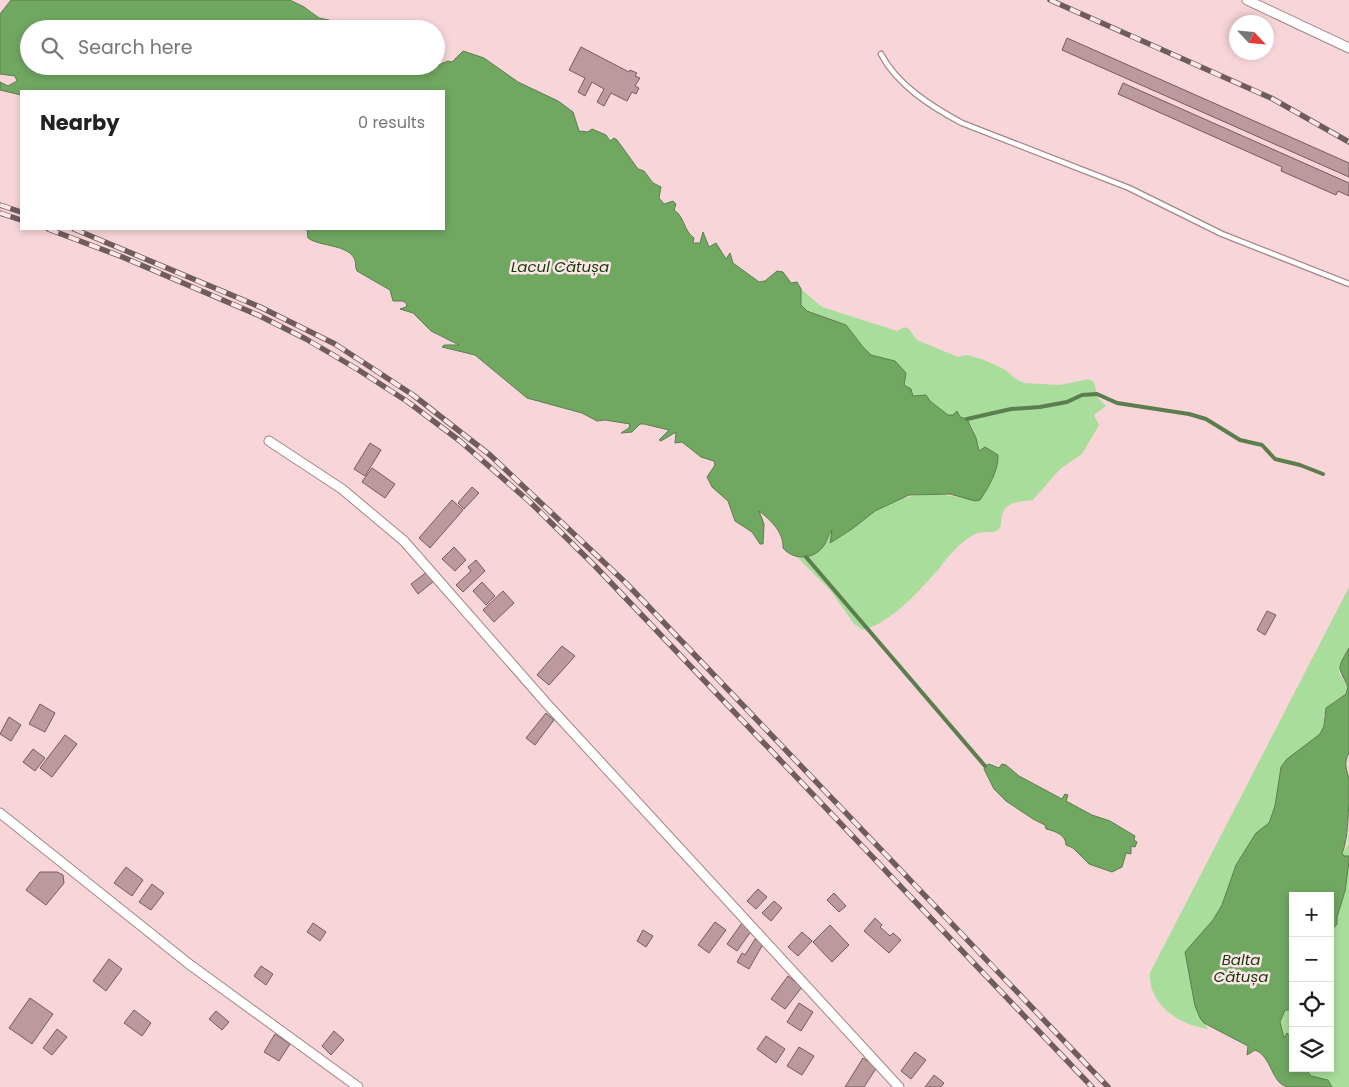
<!DOCTYPE html>
<meta charset="utf-8">
<style>
body{margin:0;font-family:Poppins,sans-serif;background:#f6f6f6;color:#222}
.controls{position:absolute;right:15px;bottom:15px;display:grid;overflow:hidden;border-radius:0px;box-shadow:0 2px 8px #0003}
.controls button{width:45px;height:45px;display:grid;place-items:center;padding:0;border:0;border-bottom:1px solid #e0e0e0;background:#fff;color:#222;font:25px sans-serif}
.compass{position:absolute;left:1229px;top:15px;width:45px;height:45px;border-radius:50%;background:#fff;box-shadow:0 2px 8px #0003;rotate:116deg}
.list{margin:0;padding:0;list-style:none}
h2{display:flex;justify-content:space-between;align-items:center;height:65px;margin:0;padding:0 20px;font-size:21px}
h2 small{font-size:16px;font-weight:400;color:#767676}
.icon{flex:none;width:28px;height:28px;fill:none;stroke:currentColor;stroke-width:2;stroke-linecap:round;stroke-linejoin:round}
.map{position:relative;flex:none;width:1349px;height:1087px;overflow:hidden}
.search{position:absolute;background:#fff;box-shadow:0 2px 8px #0003;left:20px;top:20px;width:425px;height:55px;display:flex;align-items:center;gap:12px;box-sizing:border-box;padding:0 18px;border-radius:28px;color:#767676;font-size:19px}
.panel{position:absolute;background:#fff;box-shadow:0 2px 8px #0003;left:20px;top:90px;width:425px;height:140px;border-radius:0px}
.map>svg:first-child{display:block}
</style>
<div class="map">
<svg width="1349" height="1087" viewBox="0 0 1349 1087">
<rect width="100%" height="100%" fill="#f8d5d8"/>
<g fill="#a9dd9b">
<path d="M801,289l21,18 75,24 7,-4 5,2 8,11 41,17 9,-2 17,5 20,9 12,10 8,4 36,2 29,-6 5,3 4,16 8,8 -12,9 5,10 -17,29 -22,15 -27,31c-15,2 -30,1 -32,20 0,6 0,7 -4,11 -6,2 -14,0 -19,2 -15,5 -31,25 -40,37 -20,22 -46,52 -75,60l-9,-6 -24,-34 -33,-33c24,3 23,-15 36,-27l-3,13c13,-8 23,-18 35,-26 38,-25 66,-28 110,-16l10,-8 13,-34 -19,-7c-2,-13 -5,-23 -12,-33l-7,-2 -3,-6 -4,4h-5l-18,-14 -4,-6 -13,1 -9,-11 2,-12 -11,-12 -23,-6 -9,-7 -17,-23 -39,-15 -6,-5z"/>
<path d="M1349,587v61l-10,18v7l9,14 -2,7 -13,8 -9,13v11l-4,8 -33,25 -6,8 -6,39 -6,17 -13,10 -20,32 -14,40 -9,15 -23,27 -4,10 9,49 13,23c-28,-4 -60,-24 -58,-56z"/>
<path d="M1349,829v258h-17l-4,-7 -17,-4 -6,-8h25v-132l2,-1 -1,-4 6,-7v-7l8,-26 4,-30 -1,-5h-4l-2,-3 6,-8z"/>
<path d="M1285,1010h8v32l-6,-8 -3,5c-3,-10 -7,-20 1,-29z"/>
</g>
<g fill="#70a761" stroke="#5b7e4e">
<path d="M11,0h279l14,7 15,11 10,2 21,9h-321v37h407l12,-5 4,1 11,-11 21,7 34,24 40,19 15,11 6,19 9,1 4,-3 14,6 4,6 4,-3 3,2 21,29 6,2 9,12 8,4 -2,11 5,6 9,-3 3,3 -2,6c11,7 9,20 20,28l-1,5h7l3,-11 6,15 7,-4 10,16 4,-6 3,10 26,19 6,-1 12,-10 6,1 8,11 6,-1 4,7v16l6,6 39,14 17,22 8,8 24,6 11,12 -2,12 7,4 2,7 13,-1 4,6 18,14h5l4,-4 3,6 7,2 9,19 3,13 6,-4 13,8c1,15 -10,33 -18,45l-5,1 -25,-7 -41,1 -34,16 -23,18 -22,14 2,-13c-5,6 -5,13 -10,18 -10,12 -29,12 -39,0 1,-15 -12,-28 -24,-37l5,13 -1,20h-3l-8,-12 -17,-11 -7,-20 -16,-14 -5,-10 8,-12 -1,-4 -13,-4 -19,-15 -7,1 1,-11 -15,9 -2,-1 10,-10 -25,-6h-4l-8,8 -11,1 8,-5 1,-4 -25,-4 -8,1 -15,-8 -55,-15 -52,-43 -33,-8 2,-2h15l-28,-14 -18,-18 -13,-4 6,-2 1,-3 -4,-3h-10l-3,-11 -33,-19c-2,-4 -1,-7 -2,-11 -6,-16 -35,-13 -47,-22l-1,-9h137v-138h-423v4l-21,-5v-8l8,4 9,-5 -2,-5 -15,-2v-60z"/>
<path d="M1349,648v105c-6,10 -2,17 0,26 0,18 0,61 -7,74l2,3h5v5l-4,30 -8,26v7l-6,7 1,4 -2,1v-40h-37v114h-8l-5,12 4,16 3,-5 6,9v26h12l6,8 17,4 4,7c-14,0 -31,0 -44,0 -17,-3 -16,-31 -33,-37l-8,5 1,-9 -44,-23 -4,-5 -5,-12 -10,-54 28,-32 9,-15 14,-40 20,-32 13,-10 6,-17 6,-39 6,-8 33,-25 4,-8 2,-18 20,-14 2,-7c-10,-22 -12,-16 1,-39z"/>
<path d="M989,764l10,4 3,-4 4,1 13,11 43,23 3,-5 3,1 -2,6 26,14 18,6 25,15 -1,4 3,2 -2,5 -4,-1v8l-5,-1 -4,14 -10,5 -23,-8 -16,-16 -7,-3c0,-10 -11,-14 -20,-16l-1,-4 -12,-6 -27,-18 -12,-12 -10,-20 1,-3z"/>
</g>
<g fill="none" stroke-linecap="round" stroke-linejoin="round">
<g stroke="#5b7e4e" stroke-width="4">
<path d="M967,419l44,-10 29,-2 27,-5 15,-7 15,-1 20,9 72,11 17,5 34,21 22,5 13,14 25,6 23,9"/>
<path d="M806,557l179,209"/>
</g>
</g>
<g fill="#ba9a9d" stroke="#785a5d">
<path d="M1067,38l282,125v14l-287,-127z"/>
<path d="M581,47l48,25 1,-2 7,3 -2,3 5,2 -5,8 4,2 -3,6 -4,-2 -5,9 -16,-8 -7,13 -7,-4 7,-13 -12,-7 -7,14 -7,-4 7,-14 -16,-8z"/>
<path d="M1123,83l226,100v13l-11,-5 -2,4 -55,-24 1,-4 -164,-73z"/>
<path d="M370,443l11,7 -16,26 -11,-7z"/>
<path d="M372,468l23,16 -10,14 -23,-16z"/>
<path d="M472,487l7,6 -15,16 -6,-6z"/>
<path d="M452,500l11,10 -33,38 -11,-10z"/>
<path d="M454,547l12,13 -11,11 -13,-12z"/>
<path d="M476,560l9,11 -22,21 -7,-7 15,-14 -3,-4z"/>
<path d="M427,572l7,9 -16,13 -7,-10z"/>
<path d="M482,582l13,14 -9,9 -13,-14z"/>
<path d="M503,591l11,12 -20,19 -11,-12z"/>
<path d="M1267,611l9,4 -11,20 -8,-5z"/>
<path d="M562,646l13,10 -26,29 -12,-10z"/>
<path d="M40,704l15,9 -10,19 -16,-8z"/>
<path d="M546,713l8,7 -19,25 -9,-7z"/>
<path d="M9,717l12,8 -10,16 -11,-7z"/>
<path d="M65,735l12,9 -25,33 -12,-9z"/>
<path d="M33,749l12,9 -10,13 -12,-9z"/>
<path d="M126,867l17,13 -11,16 -18,-13z"/>
<path d="M40,872h17l6,3 1,8 -18,22 -20,-15z"/>
<path d="M152,884l12,9 -13,17 -12,-8z"/>
<path d="M758,889l9,8 -11,12 -9,-8z"/>
<path d="M834,893l12,13 -7,6 -12,-12z"/>
<path d="M774,901l8,7 -11,13 -9,-8z"/>
<path d="M875,918l7,7 -2,2 10,9 3,-3 8,7 -12,13 -25,-22z"/>
<path d="M715,922l11,8 -17,23 -11,-8z"/>
<path d="M313,923l13,9 -6,9 -13,-9z"/>
<path d="M742,923l10,7 -15,21 -10,-7z"/>
<path d="M830,925l19,20 -17,17 -19,-20z"/>
<path d="M643,930l10,6 -7,11 -9,-6z"/>
<path d="M802,932l10,9 -14,15 -10,-9z"/>
<path d="M755,939l8,5 -14,25 -12,-7 5,-9 3,2z"/>
<path d="M109,959l13,10 -16,22 -13,-10z"/>
<path d="M261,966l12,8 -7,11 -12,-9z"/>
<path d="M788,976l14,11 -17,22 -14,-10z"/>
<path d="M30,998l23,16 -21,30 -23,-16z"/>
<path d="M799,1003l14,9 -12,19 -14,-9z"/>
<path d="M134,1010l17,13 -9,13 -18,-13z"/>
<path d="M216,1011l13,11 -7,8 -13,-11z"/>
<path d="M57,1029l10,8 -15,18 -9,-7z"/>
<path d="M334,1031l10,9 -13,15 -9,-9z"/>
<path d="M275,1034l15,10 -11,17 -15,-9z"/>
<path d="M766,1036l19,13 -9,14 -19,-14z"/>
<path d="M799,1047l15,9 -12,19 -15,-9z"/>
<path d="M915,1052l11,8 -15,19 -10,-8z"/>
<path d="M863,1058l14,9 -13,20h-19z"/>
<path d="M934,1075l10,8 -3,4h-16z"/>
</g>
<g fill="none" stroke-linecap="round" stroke-linejoin="round">
<defs>
<path id="service" d="M881,54c16,31 51,53 81,69l167,65 93,46 127,50"/>
<g id="minor">
<path d="M1247,0l102,48"/>
<path d="M269,441l73,48 62,52 143,163 352,383"/>
<path d="M0,813l189,151 169,123"/>
</g>
</defs>
<use href="#service" stroke="#a48588" stroke-width="7"/>
<use href="#minor" stroke="#a48588" stroke-width="11"/>
<use href="#service" stroke="#fff" stroke-width="4.5"/>
<use href="#minor" stroke="#fff" stroke-width="9"/>
<defs>
<g id="rail">
<path d="M1050,0l221,98 78,44"/>
<path d="M0,205l21,7"/>
<path d="M0,213l21,7"/>
<path d="M48,229l72,27 138,59 48,24 51,30 51,33 52,39 71,62 64,63 497,521"/>
<path d="M74,229l186,78 75,37 78,51 77,60 136,128 482,504"/>
</g>
</defs>
<use href="#rail" stroke="#705c5e" stroke-width="5.5"/>
<use href="#rail" stroke="#fce6e8" stroke-width="4" stroke-dasharray="11" stroke-linecap="butt"/>
</g>
<g text-anchor="middle" stroke-width="5" stroke-linejoin="round" paint-order="stroke">
<g font-size="15" font-style="italic" fill="#143908" stroke="#fce6e8">
<text x="560" y="272">Lacul Cătușa</text>
<text x="1241" y="965">Balta<tspan x="1241" dy="17">Cătușa</tspan></text>
</g>
</g>
</svg>
<div class="controls">
<button>+</button>
<button>−</button>
<button><svg class="icon" aria-label="locate" viewBox="0 0 24 24"><circle cx="12" cy="12" r="6"/><path d="M12 2v4M12 18v4M2 12h4M18 12h4"/></svg></button>
<button><svg class="icon" aria-label="layers" viewBox="0 0 24 24"><path d="M12 4l9 5-9 5-9-5zM3 14l9 5 9-5"/></svg></button>
</div>
<svg class="compass" viewBox="-18 -18 36 36"><path d="M0-13l5 13h-10z" fill="#e53935"/><path d="M0 13l5-13h-10z" fill="#767676"/></svg>
<div class="search"><svg class="icon" aria-label="search" viewBox="0 0 24 24"><circle cx="10" cy="10" r="6"/><path d="M15 15l6 6"/></svg>Search here</div>
<section class="panel">
<h2>Nearby<small>0 results</small></h2>
<ul class="list">
</ul>
</section>
</div>
